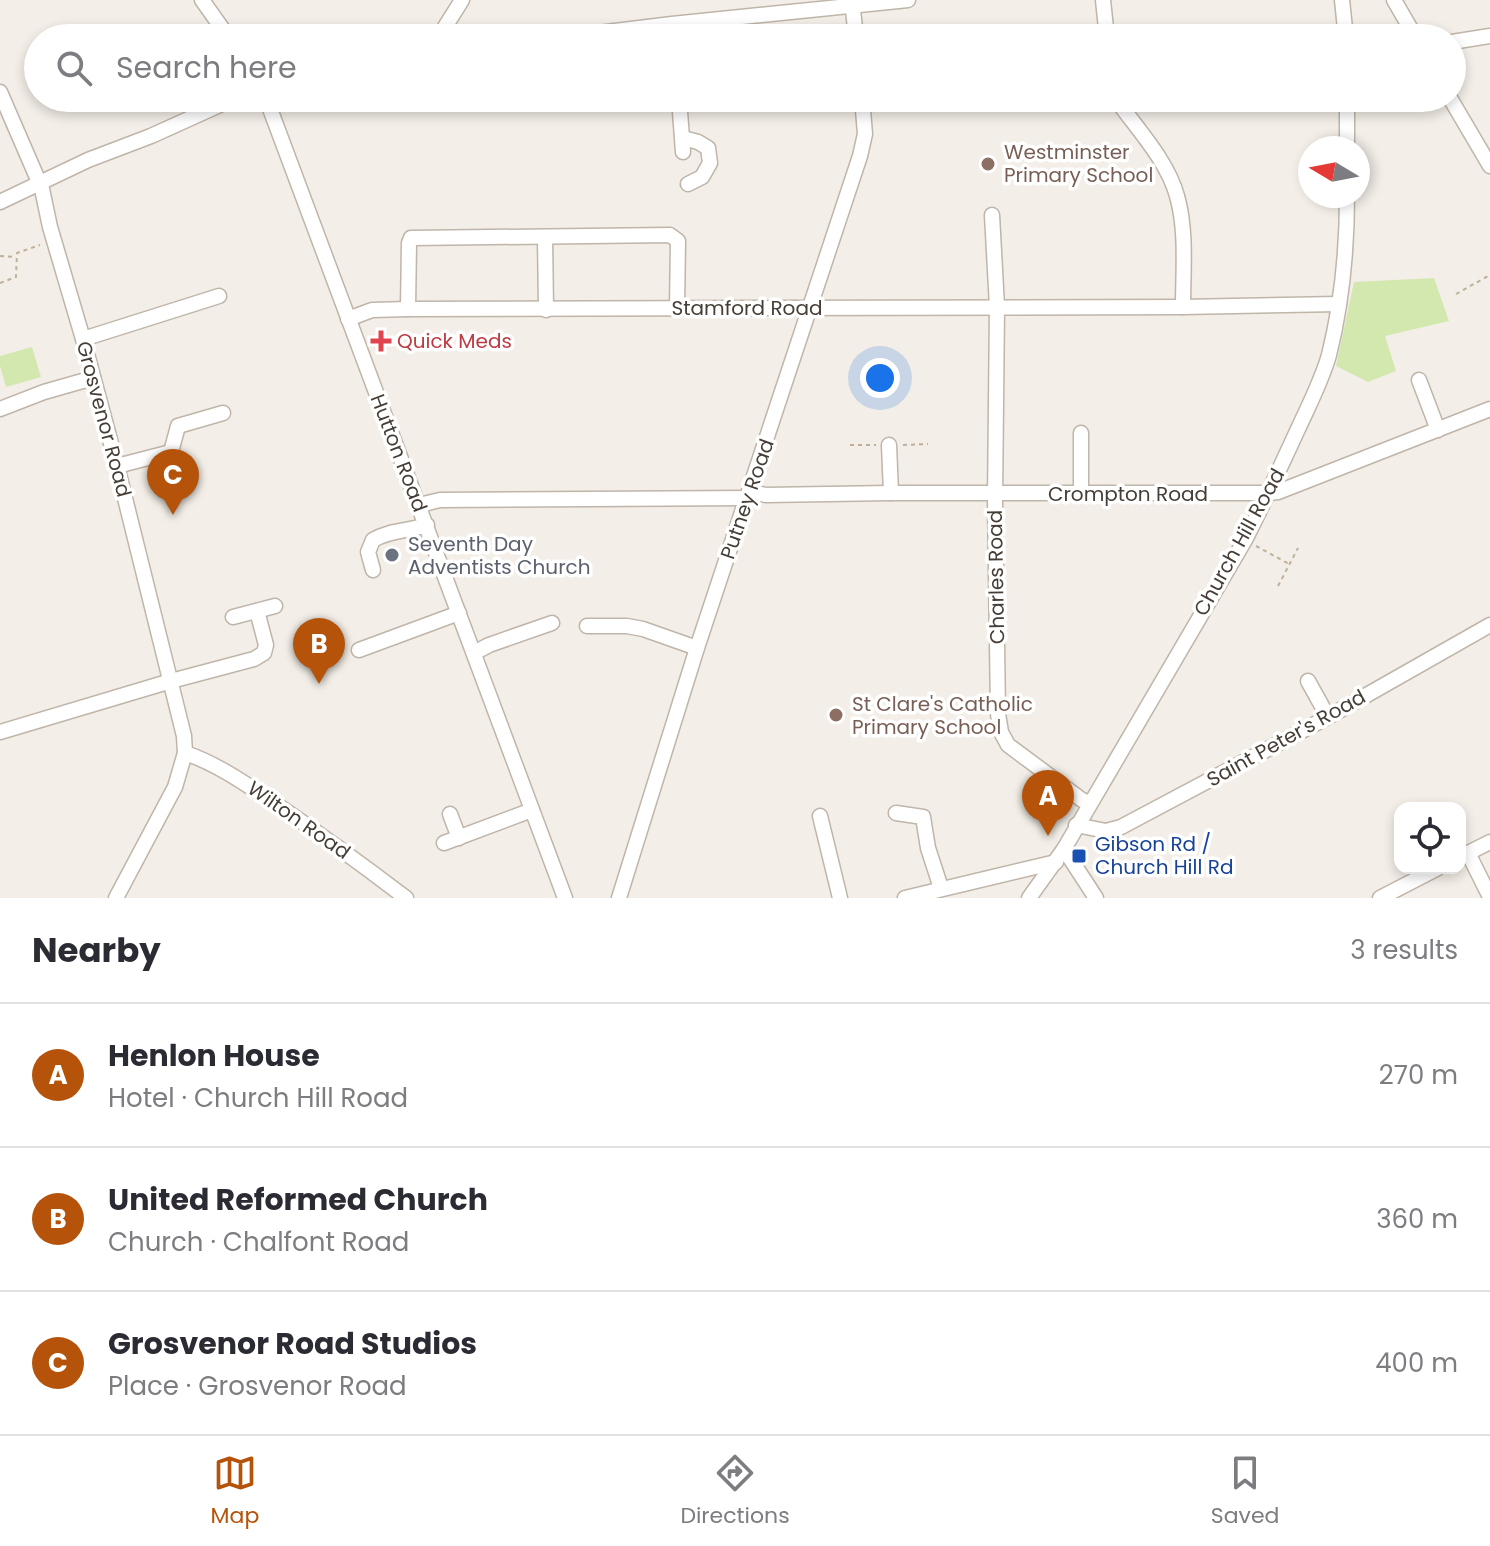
<!DOCTYPE html>
<meta charset="utf-8">
<style>
body{margin:0;font-family:Poppins,sans-serif;background:#f7f7f7;color:#2b2b33}
.controls{position:absolute;right:24px;bottom:24px;display:grid;overflow:hidden;border-radius:16px;box-shadow:0 4px 12px #0003}
.controls button{width:72px;height:72px;display:grid;place-items:center;padding:0;border:0;border-bottom:2px solid #e1e1e2;background:#fff;color:#2b2b33;font:40px sans-serif}
.compass{position:absolute;left:1298px;top:136px;width:72px;height:72px;border-radius:50%;background:#fff;box-shadow:0 4px 12px #0003;rotate:280deg}
.you{position:absolute;left:880px;top:378px;width:28px;height:28px;margin:-20px;border:6px solid #fff;border-radius:50%;background:#1a73e8;box-shadow:0 0 0 12px #1a73e833}
.badge{display:grid;place-items:center;width:52px;height:52px;border-radius:50%;background:#b45309;color:#fff;font-size:26px;font-weight:700}
.pin{position:absolute;translate:-50% -66px;filter:drop-shadow(0 2px 4px #0008)}
.pin::after{content:'';position:absolute;top:42px;width:28px;height:24px;background:inherit;clip-path:polygon(0 0,100% 0,50% 100%)}
.list{margin:0;padding:0;list-style:none}
h2{display:flex;justify-content:space-between;align-items:center;height:104px;margin:0;padding:0 32px;font-size:34px}
h2 small{font-size:26px;font-weight:400;color:#7c7c81}
.list li{display:grid;grid-template-columns:52px 1fr auto;gap:24px;align-items:center;box-sizing:border-box;height:144px;padding:0 32px;border-top:2px solid #e1e1e2}
.list b{display:block;font-size:30px;white-space:nowrap}
.list p{margin:0;font-size:26px;white-space:nowrap;color:#7c7c81}
.list em{font-size:26px;font-style:normal;color:#7c7c81}
.icon{flex:none;width:44px;height:44px;fill:none;stroke:currentColor;stroke-width:2;stroke-linecap:round;stroke-linejoin:round}
.map{position:relative;flex:none;width:1490px;height:898px;overflow:hidden}
.search{position:absolute;background:#fff;box-shadow:0 4px 12px #0003;left:24px;right:24px;top:24px;height:88px;display:flex;align-items:center;gap:20px;box-sizing:border-box;padding:0 28px;border-radius:44px;color:#7c7c81;font-size:30px}
.sheet{height:536px;background:#fff}
nav{display:flex;justify-content:space-around;align-items:center;box-sizing:border-box;height:112px;border-top:2px solid #e1e1e2;background:#fff;font-size:22px;color:#7c7c81}
nav a{display:grid;justify-items:center;gap:4px}
nav .on{color:#b45309}
.map>svg:first-child{display:block}
</style>
<div class="map">
<svg width="1490" height="898" viewBox="0 0 1490 898">
<rect width="100%" height="100%" fill="#f3eee7"/>
<g fill="#d3e8af">
<path d="M1434,278l15,43 -64,15 11,35 -28,11 -32,-16 18,-84z"/>
<path d="M32,347l9,30 -35,10 -6,-21v-10z"/>
</g>
<g fill="none" stroke-linecap="round" stroke-linejoin="round">
<defs>
<g id="minor">
<path d="M202,0l27,38"/>
<path d="M852,0l4,38"/>
<path d="M1103,0l4,38"/>
<path d="M1342,0l4,38"/>
<path d="M1394,0l22,38"/>
<path d="M444,38l1,-11 17,-27"/>
<path d="M557,38l115,-14 236,-24"/>
<path d="M1452,42l38,-6"/>
<path d="M0,92l42,97 8,38 33,112 34,127 67,270 1,17 -10,34 -59,111"/>
<path d="M266,98l299,800"/>
<path d="M679,98l4,54"/>
<path d="M1118,98l3,8c20,27 47,57 56,90 10,35 6,75 6,111"/>
<path d="M1347,98v50"/>
<path d="M1450,98l40,68"/>
<path d="M683,138l15,4 10,6 2,15 -8,14 -14,7"/>
<path d="M0,202l88,-42 63,-24 84,-38"/>
<path d="M992,215l5,92 -2,192 3,215 3,18 7,13 74,55 8,3"/>
<path d="M545,237l1,73"/>
<path d="M408,309l1,-66 2,-5 259,-3 8,6 -1,67"/>
<path d="M348,319l24,-9 36,-1 775,-2 156,-3"/>
<path d="M83,339l136,-43"/>
<path d="M1419,380l19,50"/>
<path d="M0,409l44,-17 49,-14"/>
<path d="M1081,433v61"/>
<path d="M889,445l2,48"/>
<path d="M117,466l54,-14"/>
<path d="M178,470l-7,-18 7,-26 45,-13"/>
<path d="M750,492l16,3 125,-2h378l9,-1 212,-83"/>
<path d="M419,505l21,-5 308,-2"/>
<path d="M373,570l-5,-18 5,-12c16,-10 36,-9 54,-15"/>
<path d="M233,617l42,-11"/>
<path d="M587,626h40l16,3 54,19"/>
<path d="M359,650l100,-37"/>
<path d="M474,653l15,-8 63,-22"/>
<path d="M1308,681l20,36"/>
<path d="M0,732l171,-51 83,-22 10,-6 2,-8 -9,-34"/>
<path d="M185,753c33,11 62,32 91,51 44,30 88,62 130,94"/>
<path d="M896,813l27,4 5,31 13,40"/>
<path d="M450,814l9,24"/>
<path d="M820,816l20,82"/>
<path d="M1076,825l30,6 15,-4 207,-110 162,-92"/>
<path d="M444,843l88,-33"/>
<path d="M1064,849l32,49"/>
<path d="M1468,853l22,44"/>
<path d="M1462,856l28,-14"/>
<path d="M619,898l78,-250 163,-492 5,-22 -3,-36"/>
<path d="M905,898l151,-36"/>
<path d="M1029,898l35,-49 181,-309c19,-37 36,-74 53,-111 11,-24 24,-49 31,-74 13,-52 18,-106 18,-159"/>
<path d="M1380,898l58,-30"/>
</g>
</defs>
<use href="#minor" stroke="#bfb5a9" stroke-width="17"/>
<g stroke="#c0b09a" stroke-width="2" stroke-dasharray="4 4" stroke-linecap="butt">
<path d="M0,256l15,1"/>
<path d="M0,283l16,-6 1,-24 23,-8"/>
<path d="M1456,294l34,-19"/>
<path d="M850,445h26"/>
<path d="M903,445l25,-1"/>
<path d="M1256,546l33,18"/>
<path d="M1278,586l20,-38"/>
</g>
<use href="#minor" stroke="#fff" stroke-width="14"/>
</g>
<g fill="#8d6e63" stroke="#fff" stroke-width="3">
<circle cx="988" cy="164" r="8"/>
<circle cx="836" cy="715" r="8"/>
</g>
<path fill="#e0444e" stroke="#fff" stroke-width="3" d="M377 329h8v8h8v8h-8v8h-8v-8h-8v-8h8z"/>
<circle fill="#6b7280" stroke="#fff" stroke-width="3" cx="392" cy="555" r="8"/>
<rect fill="#1a4fb4" stroke="#fff" stroke-width="3" x="1071" y="848" width="16" height="16" rx="4"/>
<g text-anchor="middle" stroke-width="7" stroke-linejoin="round" paint-order="stroke">
<g font-size="20" fill="#785e54" stroke="#fff" text-anchor="start">
<text x="1004" y="159">Westminster<tspan x="1004" dy="23">Primary School</tspan></text>
<text x="852" y="711">St Clare's Catholic<tspan x="852" dy="23">Primary School</tspan></text>
</g>
<g font-size="20" fill="#463e36" stroke="#fff">
<text x="747" y="315">Stamford Road</text>
<text transform="translate(104 419) rotate(75)" y="7">Grosvenor Road</text>
<text transform="translate(399 453) rotate(69)" y="7">Hutton Road</text>
<text x="1128" y="501">Crompton Road</text>
<text transform="translate(747 499) rotate(-71)" y="7">Putney Road</text>
<text transform="translate(1239 542) rotate(-61)" y="7">Church Hill Road</text>
<text transform="translate(996 577) rotate(-91)" y="7">Charles Road</text>
<text transform="translate(1286 738) rotate(-29)" y="7">Saint Peter's Road</text>
<text transform="translate(299 820) rotate(35)" y="7">Wilton Road</text>
</g>
<g font-size="20" fill="#be3a42" stroke="#fff" text-anchor="start">
<text x="397" y="348">Quick Meds</text>
</g>
<g font-size="20" fill="#5b616d" stroke="#fff" text-anchor="start">
<text x="408" y="551">Seventh Day<tspan x="408" dy="23">Adventists Church</tspan></text>
</g>
<g font-size="20" fill="#164399" stroke="#fff" text-anchor="start">
<text x="1095" y="851">Gibson Rd /<tspan x="1095" dy="23">Church Hill Rd</tspan></text>
</g>
</g>
</svg>
<div class="controls">
<button><svg class="icon" aria-label="locate" viewBox="0 0 24 24"><circle cx="12" cy="12" r="6"/><path d="M12 2v4M12 18v4M2 12h4M18 12h4"/></svg></button>
</div>
<svg class="compass" viewBox="-18 -18 36 36"><path d="M0-13l5 13h-10z" fill="#e53935"/><path d="M0 13l5-13h-10z" fill="#7c7c81"/></svg>
<div class="you"></div>
<div class="pin badge" style="left:1048px;top:836px">A</div>
<div class="pin badge" style="left:319px;top:684px">B</div>
<div class="pin badge" style="left:173px;top:515px">C</div>
<div class="search"><svg class="icon" aria-label="search" viewBox="0 0 24 24"><circle cx="10" cy="10" r="6"/><path d="M15 15l6 6"/></svg>Search here</div>
</div>
<section class="sheet">
<h2>Nearby<small>3 results</small></h2>
<ul class="list">
<li><span class="badge">A</span><div><b>Henlon House</b><p>Hotel · Church Hill Road</p></div><em>270 m</em></li>
<li><span class="badge">B</span><div><b>United Reformed Church</b><p>Church · Chalfont Road</p></div><em>360 m</em></li>
<li><span class="badge">C</span><div><b>Grosvenor Road Studios</b><p>Place · Grosvenor Road</p></div><em>400 m</em></li>
</ul>
</section>
<nav>
<a class="on"><svg class="icon" aria-label="map" viewBox="0 0 24 24"><path d="M3 6l6-2 6 2 6-2v14l-6 2-6-2-6 2zM9 4v14M15 6v14"/></svg>Map</a>
<a><svg class="icon" aria-label="directions" viewBox="0 0 24 24"><path d="M12 3l9 9-9 9-9-9zM9 14v-3h6M13 9l2 2-2 2"/></svg>Directions</a>
<a><svg class="icon" aria-label="saved" viewBox="0 0 24 24"><path d="M7 4h10v16l-5-4-5 4z"/></svg>Saved</a>
</nav>
